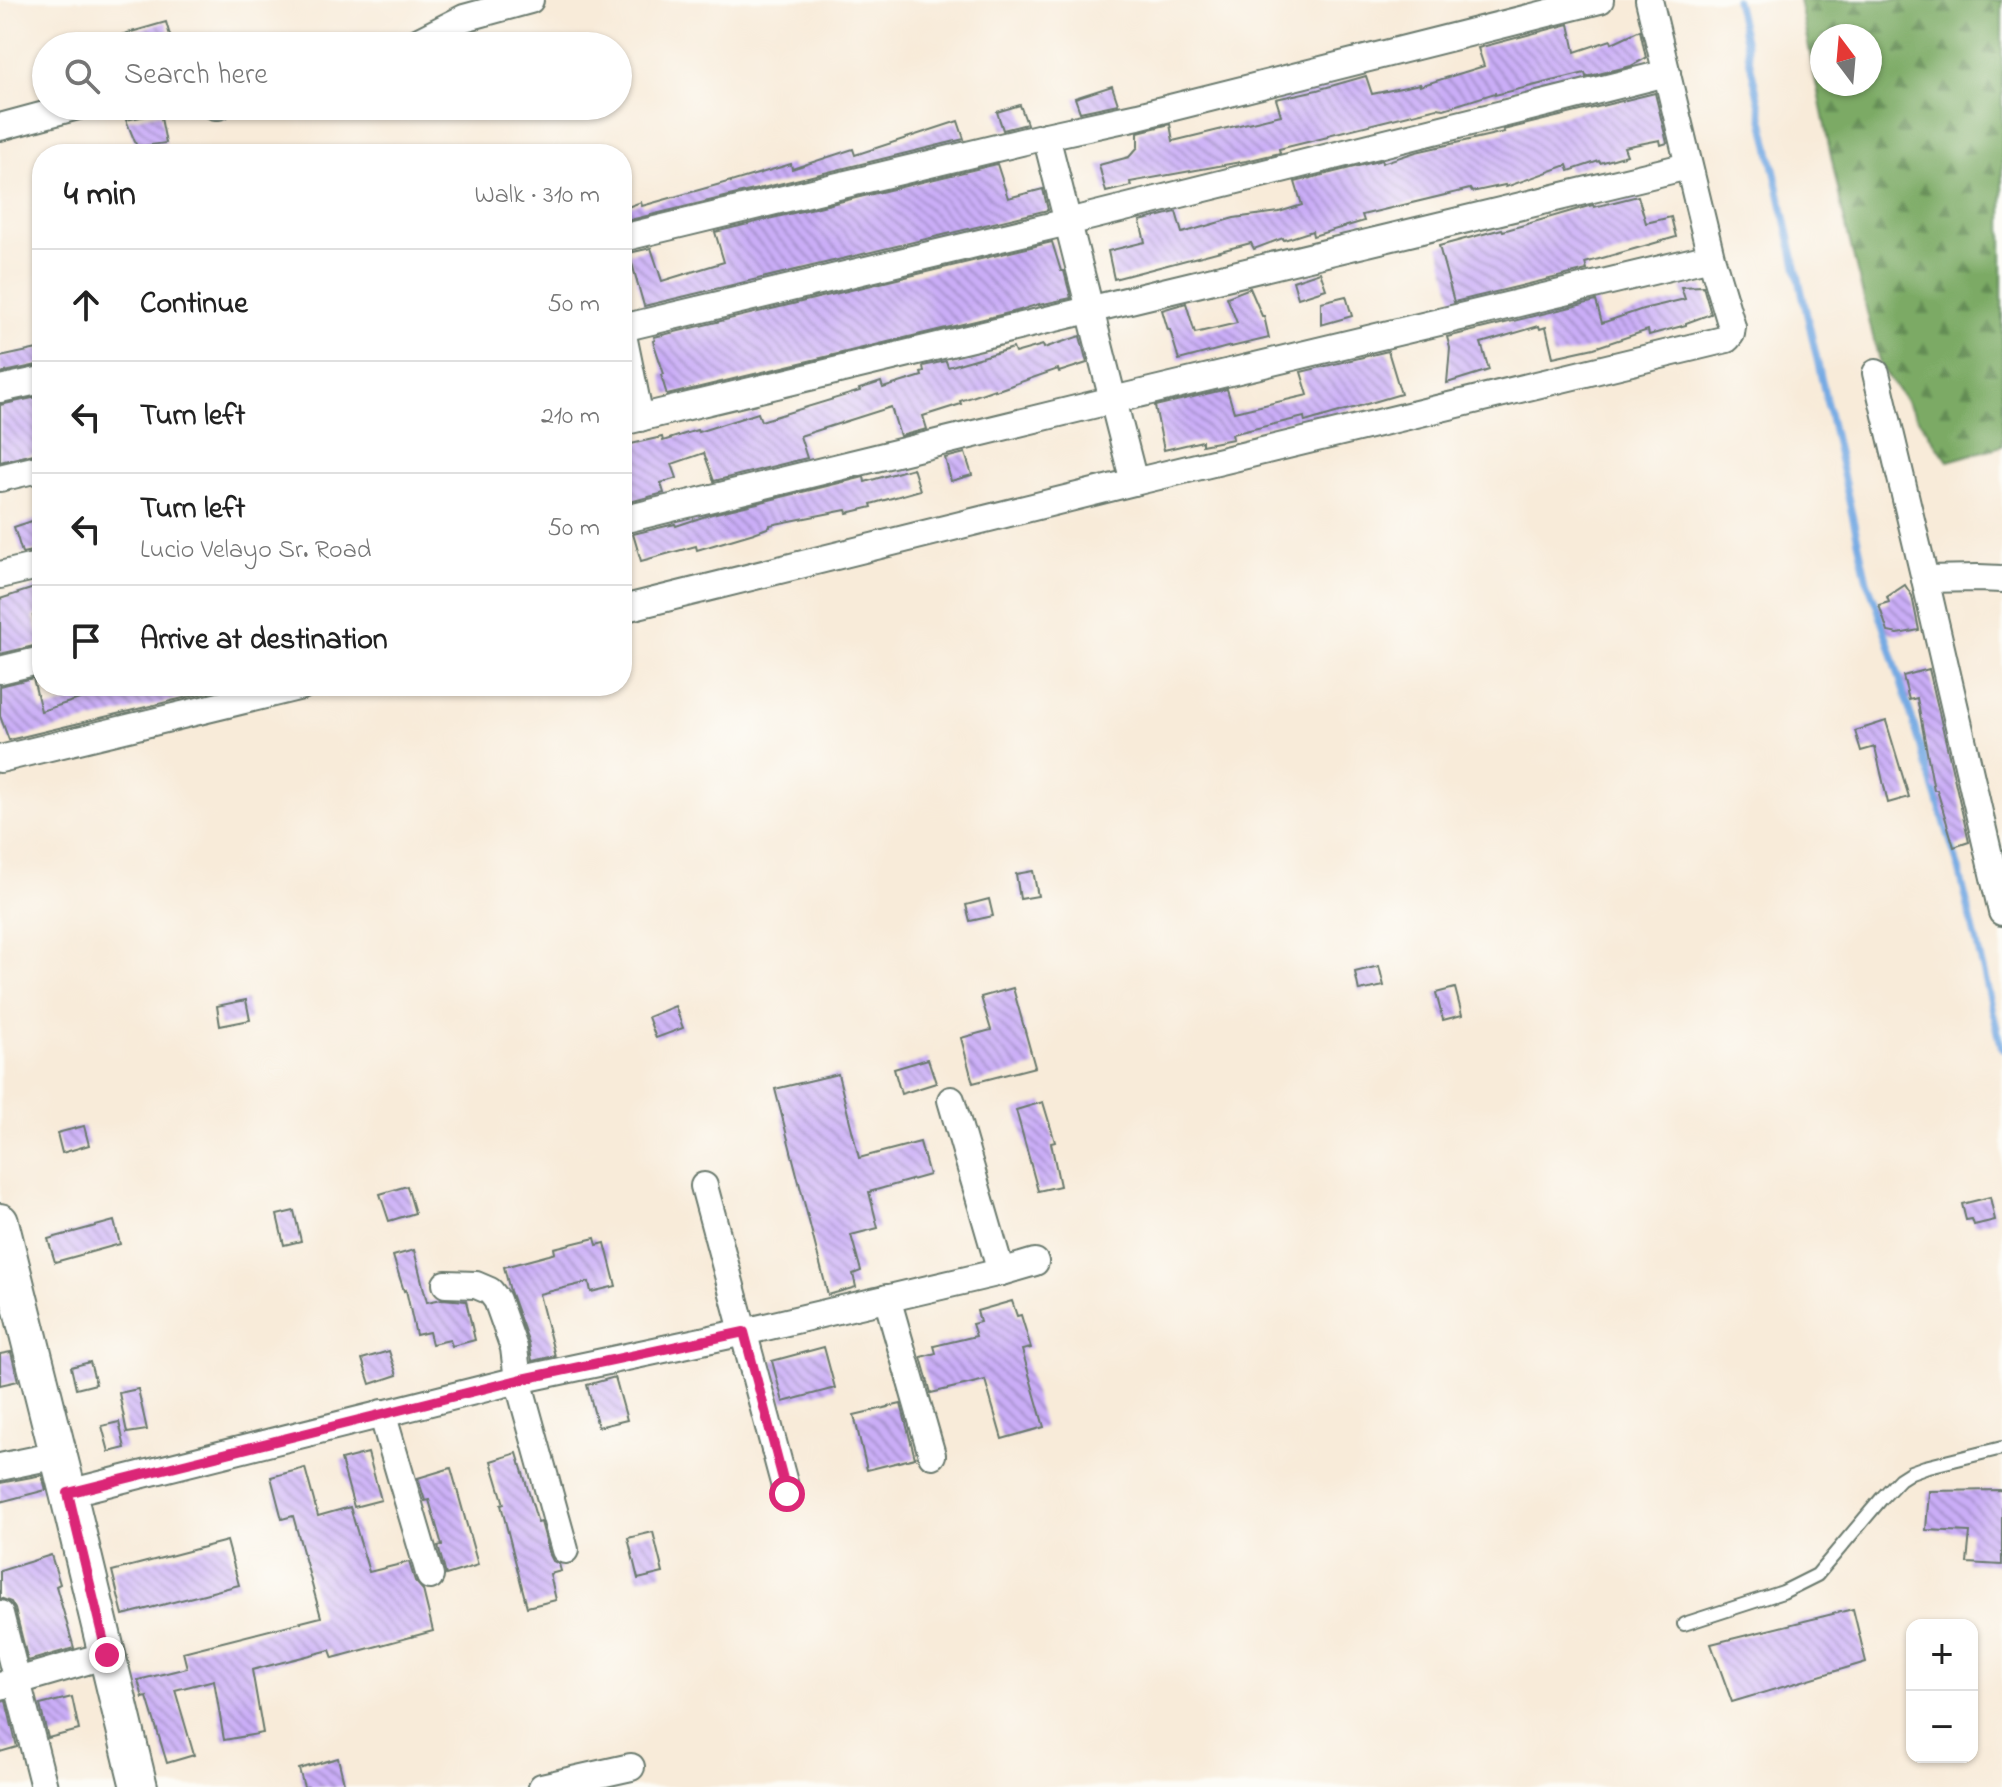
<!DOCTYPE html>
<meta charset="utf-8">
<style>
body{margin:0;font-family:"Indie Flower",sans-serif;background:#f6f6f6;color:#222}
.controls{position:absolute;right:24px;bottom:24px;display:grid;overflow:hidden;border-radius:16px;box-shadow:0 2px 6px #0004}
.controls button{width:72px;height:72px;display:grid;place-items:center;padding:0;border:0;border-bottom:2px solid #e0e0e0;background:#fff;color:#222;font:40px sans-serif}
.compass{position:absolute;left:1810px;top:24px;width:72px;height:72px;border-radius:50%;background:#fff;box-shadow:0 2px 6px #0004;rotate:344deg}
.stop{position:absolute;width:24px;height:24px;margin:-18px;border:6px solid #db2777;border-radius:50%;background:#fff}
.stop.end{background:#db2777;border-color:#fff;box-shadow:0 2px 8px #0008}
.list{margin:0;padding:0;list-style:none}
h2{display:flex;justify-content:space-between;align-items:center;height:104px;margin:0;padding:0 32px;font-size:34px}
h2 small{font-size:26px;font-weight:400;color:#767676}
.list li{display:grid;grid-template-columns:52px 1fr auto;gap:24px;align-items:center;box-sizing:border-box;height:112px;padding:0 32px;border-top:2px solid #e0e0e0}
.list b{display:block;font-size:30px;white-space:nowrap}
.list p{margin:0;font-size:26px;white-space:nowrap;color:#767676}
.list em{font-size:26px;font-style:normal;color:#767676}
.icon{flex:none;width:44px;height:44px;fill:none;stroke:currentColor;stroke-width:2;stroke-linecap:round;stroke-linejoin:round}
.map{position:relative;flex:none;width:2002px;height:1787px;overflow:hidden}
.search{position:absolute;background:#fff;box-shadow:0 2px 6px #0004;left:32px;top:32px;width:600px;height:88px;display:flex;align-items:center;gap:20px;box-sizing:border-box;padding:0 28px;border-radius:44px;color:#767676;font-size:30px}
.panel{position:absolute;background:#fff;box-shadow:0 2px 6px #0004;left:32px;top:144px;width:600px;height:552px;border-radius:32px}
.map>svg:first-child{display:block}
</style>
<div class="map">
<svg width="2002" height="1787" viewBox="0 0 2002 1787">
<defs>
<pattern id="forest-firs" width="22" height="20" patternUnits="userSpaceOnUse" patternTransform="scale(2)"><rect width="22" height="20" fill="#7baa65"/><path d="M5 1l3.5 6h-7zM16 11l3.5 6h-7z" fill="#648c54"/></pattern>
<pattern id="building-back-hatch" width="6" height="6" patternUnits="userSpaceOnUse" patternTransform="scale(2)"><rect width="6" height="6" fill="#caadf7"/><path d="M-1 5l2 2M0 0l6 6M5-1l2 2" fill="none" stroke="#a38ec9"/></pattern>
</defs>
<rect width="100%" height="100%" fill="#fdfcf7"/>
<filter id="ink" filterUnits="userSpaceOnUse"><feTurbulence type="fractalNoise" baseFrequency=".0125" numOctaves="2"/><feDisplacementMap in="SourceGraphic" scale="16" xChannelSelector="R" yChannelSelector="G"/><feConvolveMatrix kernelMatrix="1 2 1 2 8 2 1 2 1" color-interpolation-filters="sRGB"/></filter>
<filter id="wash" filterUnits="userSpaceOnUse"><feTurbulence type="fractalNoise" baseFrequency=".006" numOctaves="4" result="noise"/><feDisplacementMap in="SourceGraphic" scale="32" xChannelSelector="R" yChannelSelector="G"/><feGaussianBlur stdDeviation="1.8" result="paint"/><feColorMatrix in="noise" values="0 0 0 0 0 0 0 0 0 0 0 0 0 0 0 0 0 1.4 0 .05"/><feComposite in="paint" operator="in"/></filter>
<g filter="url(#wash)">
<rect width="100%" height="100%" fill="#f8ebd9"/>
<path fill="url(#forest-firs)" stroke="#4d744c" stroke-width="2" fill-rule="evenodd" d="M1799,0h203v446l-54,15 -68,-96 -37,-151zM1822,36h48v48h-48z"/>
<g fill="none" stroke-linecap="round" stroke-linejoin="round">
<path stroke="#76aae3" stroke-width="7" d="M1736,0l131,581 10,25 82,263 43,180"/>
</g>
<g id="blocks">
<g fill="url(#building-back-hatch)">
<path d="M166,22l7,24h-72l-1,-5z"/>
<path d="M1569,24l6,28 36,-12 1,3 28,-13 6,28 -15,8 -45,11 -1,-4 -90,22v-2l-51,16 -7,-1 -109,27v2l-49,12 1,4 -34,8 -116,21 1,4 -25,6 -7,-27 30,-8 9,-10v-15l32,-8 3,17 108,-26 -5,-16 41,-9 49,-14 6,18 48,-10v2l64,-20 -6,-18z"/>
<path d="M1112,86l6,18 -38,8 -5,-14z"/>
<path d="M1655,93l12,50 -6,2 -1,-5 -36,7 3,8 -27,8 -1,-2 -30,10 -2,-6 -61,22 -1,-2 -33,7 -2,-3 -108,26 2,6 -51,15 -1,-5 -28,9 -1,-2 -29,11 -3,-6 -137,36 -6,-28 37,-9 -5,-21 36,-9 6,21 52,-15 45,-6 23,-7 -7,-23 87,-22v3l34,-11 88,-20 -1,-2z"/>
<path d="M1020,105l7,19 -24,6 -6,-18z"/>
<path d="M160,113l6,30 -29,4 -11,-27z"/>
<path d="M958,121l6,18 -342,83v-13l19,-7 1,4 89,-25v1l60,-18 1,5 61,-20 2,6z"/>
<path d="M997,164l11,34 35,-9 5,21 -404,96 -15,-53 22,-5 11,33 62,-19 -9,-30z"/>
<path d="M1638,196l8,27 25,-6 5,20 -91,26 2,7 -133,32 -15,-56 63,-17 1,2 86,-25 4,-1 1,2z"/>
<path d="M1052,242l9,29h3l7,27 -32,7v-1l-22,7 -350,84 -6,-20 3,-1 -11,-33 2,-1 -1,-3z"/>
<path d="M1320,272l6,17 -28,9 -5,-17z"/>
<path d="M1703,286l8,28 -25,9v2l-37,10 -1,-5 -54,18 -41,9 -7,-30 -6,2 -1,-3 -58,17 8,27 -42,13 3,-35 -3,-11 149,-36 6,22 41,-14 42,-10 -4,-12z"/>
<path d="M1250,288l12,28h2l5,22 -38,9v-1l-52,14 -9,-30h-2l-6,-20 24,-7 9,30 42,-10 -10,-26z"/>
<path d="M1346,296l6,20 -31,9v-23z"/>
<path d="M1080,336l7,27 -28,9 -1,-3 -63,22v-2l-35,12 1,3 -38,12 4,13 -27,7 -9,-29 -91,29 7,22 -93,23 -10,-28 -32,11 5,14 -16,5 3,10 -42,11v-58l40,-9 1,4 34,-11 1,2 60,-19 3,8 99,-30 -1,-2 22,-7 2,6 39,-12 -1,-3 3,-1 -1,-6 23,-5 2,6 65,-19 2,5 28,-8 1,3z"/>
<path d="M42,348v16l-42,9v-16z"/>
<path d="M1388,351l13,43 -96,28 -1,-5 -72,17 1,5 -31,6v-4l-38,9 -9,-44 72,-17 7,23 74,-17 -7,-23z"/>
<path d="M42,396v56l-42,10v-57z"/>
<path d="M965,453l7,22 -21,6 -6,-23z"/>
<path d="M913,468l7,22 -49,14 1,3 -25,6 -1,-3 -76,15v2l-16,6 -57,17 -1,-4 -55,15 -8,-27 42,-10 1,2 36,-12 152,-37 1,5z"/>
<path d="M38,519l4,14v16l-20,4 -8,-26z"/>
<path d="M1905,585l7,11 7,34 -21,4 -10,-2 -9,-27 10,-3 -2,-5z"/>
<path d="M37,587l5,16v10l-9,3 9,28 -42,10v-55z"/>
<path d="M1929,669l40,173 -15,5 -17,-57h-3l-17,-92 -8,2 -6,-24z"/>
<path d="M33,678l8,33 45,-14 -3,-11h142v2l-216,52 -9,-24v-30z"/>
<path d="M1886,721l23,76 -21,6 -13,-56 -14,4 -6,-20z"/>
<path d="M1033,871l5,25 -18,3 -4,-25z"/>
<path d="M989,899l4,17 -23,5 -4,-16z"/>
<path d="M1379,966l5,20 -25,5 -4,-19z"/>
<path d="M1013,988l22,79 -62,16 -12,-45 30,-8 -10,-33z"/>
<path d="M1455,988l7,27 -19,5 -7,-27z"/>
<path d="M246,1000l4,20 -30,6 -3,-20z"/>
<path d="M675,1006l8,22 -27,10 -8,-21z"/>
<path d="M928,1059l8,24 -35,11 -7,-25z"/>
<path d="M838,1074l21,84 61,-16 9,33 -60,17 9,36 -27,7 10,36 -8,3 3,13 -28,8 -53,-206z"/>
<path d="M1043,1102l12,40 -4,1 9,43 -22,5 -22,-81z"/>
<path d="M84,1126l5,19 -27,8 -5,-20z"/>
<path d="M407,1186l8,27 -26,8 -9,-27z"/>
<path d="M1990,1197l5,23 -21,5 -2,-6 -6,1 -4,-16z"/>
<path d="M294,1211l7,30 -17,4 -7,-30z"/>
<path d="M114,1221l6,23 -65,18 -7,-23z"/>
<path d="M595,1238l2,7 8,-2 11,43 -25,6 -2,-10 -50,12 16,62 -23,5 -3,-18 -19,-52 -6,-24 45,-12 6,-2 -1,-5z"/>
<path d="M414,1250l13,52 15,-3 24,2 9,39 -23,6 -2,-6 -18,4 -3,-12 -13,3 -10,-45 -2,1 -11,-35z"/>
<path d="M1012,1301l5,15 4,-1 10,33 -9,2 22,77 -42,12 -17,-59 -54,13 -10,-36 15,-4 -2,-7 42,-10 -4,-12 8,-2 -3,-11z"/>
<path d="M824,1347l11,41 -52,14 -11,-41z"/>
<path d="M389,1351l8,24 -27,9 -8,-25z"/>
<path d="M11,1352l7,29 -18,4v-31z"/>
<path d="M90,1362l6,22 -20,5 -5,-22z"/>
<path d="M615,1377l12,43 -29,7 -11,-42z"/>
<path d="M138,1389l9,41 -20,3 -8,-40z"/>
<path d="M901,1404l14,54 -48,12 -13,-55z"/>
<path d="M119,1422l6,26 -16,4 -7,-26z"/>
<path d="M368,1453l13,47 -27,7 -13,-47z"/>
<path d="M517,1453l21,70 3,-1 9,33 3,6 6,3 2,7 -11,3 6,26 -29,7 -26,-102 3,-1 -13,-43z"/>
<path d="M305,1468l13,48 32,-9 19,65 40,-10 6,19 8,9 10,41 -100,27 -3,-8 -78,20 11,63 -39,7 -10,-60 -39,10 19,65 -27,8 -20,-66 -4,1 -5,-18 49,-12 -4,-16 138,-35 -28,-101 -11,3 -11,-42z"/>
<path d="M451,1468l27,97 -32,10 -8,-29 4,-1 -13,-45 -4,1 -7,-23z"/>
<path d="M42,1475l4,15 -46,12v-19z"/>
<path d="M2002,1490v75l-35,-2 3,-31 -44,-2 3,-39z"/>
<path d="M653,1532l10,41 -25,6 -10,-41z"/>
<path d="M227,1541l12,44 -116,30 -11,-44z"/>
<path d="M51,1555l9,29 -4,2 18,62 -46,13 -13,-52 -4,-7 -11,-4v-27z"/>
<path d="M1853,1609l13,53 -134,40 -21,-58z"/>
<path d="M72,1697l7,33 -31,8 -8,-33z"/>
<path d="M6,1701l11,46 -17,5v-50z"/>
<path d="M338,1758l7,29h-41l-5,-18z"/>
</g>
</g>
</g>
<g filter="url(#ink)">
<use href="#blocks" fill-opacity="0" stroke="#6b7a6e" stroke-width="2"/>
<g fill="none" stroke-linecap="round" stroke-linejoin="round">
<defs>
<path id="service" d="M1684,1624l99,-32 34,-17 65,-77 18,-19 11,-7 14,-5 77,-19"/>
<g id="minor">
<path d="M1649,0l62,257 21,70 -1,7 -4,5 -593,143 -21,-82 598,-143"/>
<path d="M409,46l55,-28 66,-18"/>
<path d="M215,106h4"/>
<path d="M0,127l78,-21"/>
<path d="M622,238l424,-102 92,-20 462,-116"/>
<path d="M622,328l446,-106 599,-149"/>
<path d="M622,330l18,88"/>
<path d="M1876,373l49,206"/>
<path d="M0,389l42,-9"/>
<path d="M622,422l1066,-256"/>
<path d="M0,478l42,-10"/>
<path d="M622,520l491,-120 -67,-264"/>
<path d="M0,575l42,-10"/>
<path d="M2002,579l-24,-1 -53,1 77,333"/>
<path d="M622,609l512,-127"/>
<path d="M0,670l42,-10"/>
<path d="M0,759l302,-73"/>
<path d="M951,1100l50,172"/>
<path d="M704,1186l83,308"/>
<path d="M446,1284l30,1 14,6 7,9 17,48 4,32 47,170"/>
<path d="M887,1298l45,157"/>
<path d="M382,1413l48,163"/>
<path d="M0,1467l58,-12"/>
<path d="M68,1493l450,-113 226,-48 257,-60 34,-10"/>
<path d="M0,1614l44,173"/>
<path d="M0,1686l107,-31"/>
<path d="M542,1787l89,-20"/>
</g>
<path id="secondary" d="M0,1222l68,271 71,294"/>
</defs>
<use href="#service" stroke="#6b7a6e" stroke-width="16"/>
<use href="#minor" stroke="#6b7a6e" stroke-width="30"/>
<use href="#secondary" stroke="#6b7a6e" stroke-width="40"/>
<use href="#service" stroke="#fff" stroke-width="12"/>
<use href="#minor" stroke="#fff" stroke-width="26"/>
<use href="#secondary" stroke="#fff" stroke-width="36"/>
</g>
</g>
<g fill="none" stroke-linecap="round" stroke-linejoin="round" filter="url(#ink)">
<path stroke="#db2777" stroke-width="10" d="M107,1655l-39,-162 450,-113 226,-48 43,162"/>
</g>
</svg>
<div class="controls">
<button>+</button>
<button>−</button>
</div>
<svg class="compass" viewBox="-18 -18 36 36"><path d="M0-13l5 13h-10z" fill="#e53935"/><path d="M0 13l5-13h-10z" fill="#767676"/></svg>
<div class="stop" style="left:787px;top:1494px"></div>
<div class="stop end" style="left:107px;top:1655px"></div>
<div class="search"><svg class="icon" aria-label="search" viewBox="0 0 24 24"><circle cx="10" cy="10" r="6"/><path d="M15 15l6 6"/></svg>Search here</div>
<section class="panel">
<h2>4 min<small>Walk · 310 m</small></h2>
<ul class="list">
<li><svg class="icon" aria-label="ahead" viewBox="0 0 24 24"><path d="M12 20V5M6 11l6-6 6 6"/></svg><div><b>Continue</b></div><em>50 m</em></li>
<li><svg class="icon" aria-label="left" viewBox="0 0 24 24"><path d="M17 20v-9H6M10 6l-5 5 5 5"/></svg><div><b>Turn left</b></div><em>210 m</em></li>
<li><svg class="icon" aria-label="left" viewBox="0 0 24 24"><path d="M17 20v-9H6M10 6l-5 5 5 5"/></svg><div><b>Turn left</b><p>Lucio Velayo Sr. Road</p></div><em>50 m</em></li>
<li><svg class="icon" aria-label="arrive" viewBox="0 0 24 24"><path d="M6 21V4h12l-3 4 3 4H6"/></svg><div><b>Arrive at destination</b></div></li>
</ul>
</section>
</div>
